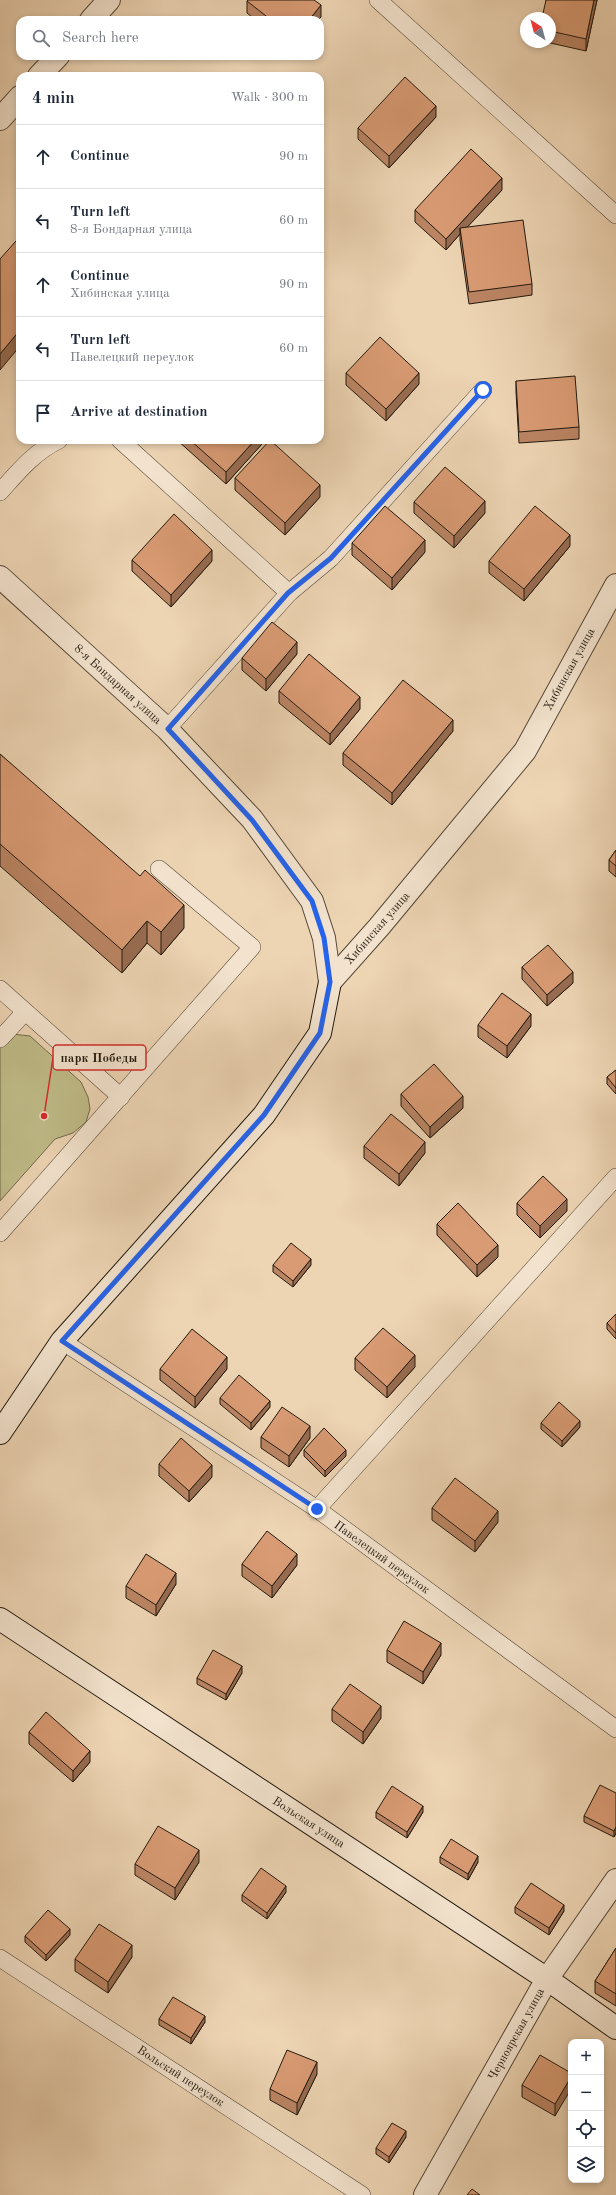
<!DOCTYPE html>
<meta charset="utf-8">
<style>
body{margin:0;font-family:"Old Standard TT",serif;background:#f6f6f7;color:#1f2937}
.controls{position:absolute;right:12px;bottom:12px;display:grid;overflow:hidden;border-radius:8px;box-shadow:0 2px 6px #0003}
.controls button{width:36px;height:36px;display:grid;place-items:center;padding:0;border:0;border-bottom:1px solid #e0e1e3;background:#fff;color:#1f2937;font:20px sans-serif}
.compass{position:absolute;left:520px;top:12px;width:36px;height:36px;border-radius:50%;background:#fff;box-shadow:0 2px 6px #0003;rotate:324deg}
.stop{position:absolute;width:12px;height:12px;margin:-9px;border:3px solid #2563eb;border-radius:50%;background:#fff}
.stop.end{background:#2563eb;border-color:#fff;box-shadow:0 1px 4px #0008}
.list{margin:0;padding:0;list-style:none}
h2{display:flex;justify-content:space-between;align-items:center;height:52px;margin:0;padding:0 16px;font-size:17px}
h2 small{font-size:13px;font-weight:400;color:#747a83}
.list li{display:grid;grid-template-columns:26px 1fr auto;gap:12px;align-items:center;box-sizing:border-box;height:64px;padding:0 16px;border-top:1px solid #e0e1e3}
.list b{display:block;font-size:15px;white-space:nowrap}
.list p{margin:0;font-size:13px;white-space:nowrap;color:#747a83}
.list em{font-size:13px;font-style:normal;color:#747a83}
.icon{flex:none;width:22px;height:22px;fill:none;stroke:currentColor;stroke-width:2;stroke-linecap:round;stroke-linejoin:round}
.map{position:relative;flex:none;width:616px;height:2195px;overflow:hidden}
.search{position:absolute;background:#fff;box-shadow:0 2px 6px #0003;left:16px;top:16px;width:308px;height:44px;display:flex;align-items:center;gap:10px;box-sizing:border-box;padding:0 14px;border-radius:12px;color:#747a83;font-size:15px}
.panel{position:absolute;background:#fff;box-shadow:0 2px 6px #0003;left:16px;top:72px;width:308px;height:372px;border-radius:12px}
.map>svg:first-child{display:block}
</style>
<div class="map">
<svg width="616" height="2195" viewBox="0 0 616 2195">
<rect width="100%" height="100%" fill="#edd4b3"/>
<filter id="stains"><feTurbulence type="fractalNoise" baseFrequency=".005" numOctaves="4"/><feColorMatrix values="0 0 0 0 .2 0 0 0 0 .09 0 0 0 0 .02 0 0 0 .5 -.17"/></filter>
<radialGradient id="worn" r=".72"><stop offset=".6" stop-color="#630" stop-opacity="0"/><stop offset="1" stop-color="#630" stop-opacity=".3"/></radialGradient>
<path fill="#bfbb88" stroke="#706a4c" d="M12,1034l18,2 51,46 7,15 2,12 -4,13 -13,11 -18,6 -55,62v-154z"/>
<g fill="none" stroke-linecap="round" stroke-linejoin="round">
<defs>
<g id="lane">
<path d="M378,0l238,215"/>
<path d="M120,440l169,153 -122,136"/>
<path d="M0,492c18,-20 34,-40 59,-52"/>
<path d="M289,593l42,-35 152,-168"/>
<path d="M0,989l121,108"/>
<path d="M0,1039l25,-27"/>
<path d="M0,1233l252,-286 -93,-78"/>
<path d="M62,1341l255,168 299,220"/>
<path d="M317,1509l299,-332"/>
<path d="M0,1958l362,237"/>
</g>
<g id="street">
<path d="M91,20l18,-20"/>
<path d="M39,76l19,-20"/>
<path d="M0,119l20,-22"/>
<path d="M0,577l167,152 85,90 60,82 12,37 6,44"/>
<path d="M330,982l49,-55 146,-176 91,-166"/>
<path d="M425,2195l122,-216 69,-99"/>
</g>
<g id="secondary">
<path d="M0,1433l62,-92 202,-226 56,-82 10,-51"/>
<path d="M0,1619l547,360 69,49"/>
</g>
</defs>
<use href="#lane" stroke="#554838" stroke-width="18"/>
<use href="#street" stroke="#554838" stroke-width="24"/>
<use href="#secondary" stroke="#221a0f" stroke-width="24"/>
<use href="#lane" stroke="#f3e3ce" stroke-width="17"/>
<use href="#street" stroke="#f3e3ce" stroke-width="22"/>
<use href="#secondary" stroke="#f3e3ce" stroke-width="22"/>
</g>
<g fill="#bb8564" stroke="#221a0f">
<path d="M546,0h51l-11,51 -40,-9h4v-24z"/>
<path d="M247,1l74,16 -3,3h-62l-9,-7z"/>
<path d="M436,117l-47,51 -31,-29v-11z"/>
<path d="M502,190l-35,37 65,57v11l-63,9 -9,-64v-6l-14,16 -31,-28v-12z"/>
<path d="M346,373l73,11 -33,37 -40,-36z"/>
<path d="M516,381l63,46v12l-60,4 -3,-51z"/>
<path d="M177,440h85v4l-36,40z"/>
<path d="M235,478l85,19 -35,38 -50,-45z"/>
<path d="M414,502l71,11 -31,35 -40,-35z"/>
<path d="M352,543l73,9 -33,38 -40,-35z"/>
<path d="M570,546l-46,55 -35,-28v-12z"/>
<path d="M132,560l80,1 -41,46 -39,-36z"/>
<path d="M297,654l-31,37 -24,-21v-12z"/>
<path d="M279,691l81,18 -30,36 -51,-42z"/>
<path d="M453,731l-61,74 -49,-40v-12z"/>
<path d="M0,754l184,174 -23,27 -14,-12 -25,30 -122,-107z"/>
<path d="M616,850v27l-7,-6v-11z"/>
<path d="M522,967l51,16 -26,23 -25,-27z"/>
<path d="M478,1025l53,1 -24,32 -29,-21z"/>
<path d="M616,1070v24l-9,-10v-7z"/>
<path d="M401,1094l62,14 -33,30 -29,-32z"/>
<path d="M364,1146l61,7 -26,33 -35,-28z"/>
<path d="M517,1203l50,8 -27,27 -23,-23z"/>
<path d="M437,1224l61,33 -21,20 -40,-42z"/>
<path d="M273,1265h38l-18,22 -20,-15z"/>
<path d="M616,1314v25l-9,-10v-6z"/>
<path d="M355,1358l60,9 -28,31 -32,-28z"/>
<path d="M160,1369h67l-32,39 -35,-28z"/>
<path d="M220,1398l50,9 -19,23 -31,-26z"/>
<path d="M541,1423l39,4 -18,20 -21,-18z"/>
<path d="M261,1437l49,1 -21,29 -28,-19z"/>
<path d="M304,1450l42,6 -21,21 -21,-21z"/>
<path d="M159,1464l53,13 -23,25 -30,-26z"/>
<path d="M432,1508l66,14 -23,30 -43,-32z"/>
<path d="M242,1564l55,1 -25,33 -30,-22z"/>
<path d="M176,1584l-20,32 -30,-18v-12z"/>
<path d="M387,1650l54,5 -18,29 -36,-22z"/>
<path d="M242,1673l-16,27 -29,-16v-6z"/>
<path d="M332,1709l49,9 -18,26 -31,-23z"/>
<path d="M29,1732l61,30 -17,20 -44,-38z"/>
<path d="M616,1793v40l-2,4 -30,-15v-6z"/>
<path d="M376,1812h47l-16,26 -31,-20z"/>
<path d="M440,1857l38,5 -10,18 -28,-17z"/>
<path d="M199,1862l-24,38 -40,-25v-11z"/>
<path d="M286,1892l-19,27 -25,-18v-6z"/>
<path d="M515,1907l49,4 -15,24 -34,-22z"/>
<path d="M70,1935l-24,26 -21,-19v-6z"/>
<path d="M616,1948v58l-21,-13v-12z"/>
<path d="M132,1957l-24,36 -33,-22v-12z"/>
<path d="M159,2019l46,3 -14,22 -32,-19z"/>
<path d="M571,2073l-16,43 -33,-19v-12z"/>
<path d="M317,2074l-20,41 -27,-15v-11z"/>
<path d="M406,2137l-17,26 -13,-9v-6z"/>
</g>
<g fill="#986c51" stroke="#221a0f">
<path d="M594,0h3l-11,51v-12z"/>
<path d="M321,5v12l-3,3h-9z"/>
<path d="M436,106v11l-47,51v-12z"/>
<path d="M502,178v12l-41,44 -1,-6v6l-14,16v-11z"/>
<path d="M20,330v16l-20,24v-16z"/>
<path d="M419,373v11l-33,37v-12z"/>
<path d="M255,440h7v4l-36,40v-12z"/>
<path d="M320,485v12l-35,38v-12z"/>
<path d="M485,501v12l-31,35v-12z"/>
<path d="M570,535v11l-46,55v-12z"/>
<path d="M425,540v12l-33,38v-12z"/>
<path d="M212,550v11l-41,46v-12z"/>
<path d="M297,642v12l-31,37v-12z"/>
<path d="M360,697v12l-30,36v-11z"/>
<path d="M453,720v11l-61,74v-12z"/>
<path d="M184,905v23l-23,27v-23z"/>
<path d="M147,921v22l-25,30v-23z"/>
<path d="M573,972v11l-26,23v-11z"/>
<path d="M531,1014v12l-24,32v-12z"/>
<path d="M463,1096v12l-33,30v-11z"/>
<path d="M425,1142v11l-26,33v-12z"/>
<path d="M567,1199v12l-27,27v-12z"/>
<path d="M498,1245v12l-21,20v-12z"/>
<path d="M311,1259v6l-18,22v-6z"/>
<path d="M415,1355v12l-28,31v-11z"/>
<path d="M227,1357v12l-32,39v-11z"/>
<path d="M270,1401v6l-19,23v-7z"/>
<path d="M580,1421v6l-18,20v-6z"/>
<path d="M310,1426v12l-21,29v-11z"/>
<path d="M346,1450v6l-21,21v-6z"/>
<path d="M212,1465v12l-23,25v-11z"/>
<path d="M498,1511v11l-23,30v-11z"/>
<path d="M297,1554v11l-25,33v-12z"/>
<path d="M176,1573v11l-20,32v-11z"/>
<path d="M441,1643v12l-18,29v-12z"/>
<path d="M242,1666v7l-16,27v-6z"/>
<path d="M381,1706v12l-18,26v-12z"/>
<path d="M90,1751v11l-17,20v-11z"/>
<path d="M423,1806v6l-16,26v-6z"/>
<path d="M616,1827v6l-2,4v-6z"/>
<path d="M199,1850v12l-24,38v-12z"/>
<path d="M478,1856v6l-10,18v-6z"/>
<path d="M286,1886v6l-19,27v-6z"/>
<path d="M564,1905v6l-15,24v-7z"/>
<path d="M70,1929v6l-24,26v-6z"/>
<path d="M132,1945v12l-24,36v-11z"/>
<path d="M205,2016v6l-14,22v-6z"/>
<path d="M317,2062v12l-20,41v-12z"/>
<path d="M571,2077v12l-16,27v-12z"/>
<path d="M406,2131v6l-17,26v-6z"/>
</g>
<g fill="#d99b74" stroke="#221a0f">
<path d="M248,0h66l7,5 -12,15h-38l-24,-19z"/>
<path d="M546,0h48l-8,39 -36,-8v-13h-8z"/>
<path d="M405,77l31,29 -47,50 -31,-28z"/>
<path d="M471,149l31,29 -56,61 -31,-29z"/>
<path d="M523,220l9,64 -63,8 -9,-64z"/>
<path d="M16,241l4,3v86l-20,24v-95z"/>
<path d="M380,337l39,36 -33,36 -40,-36z"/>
<path d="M575,376l4,51 -60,5 -3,-51z"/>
<path d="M190,440h65l-29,32z"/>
<path d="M270,440l50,45 -35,38 -50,-45z"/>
<path d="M445,467l40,34 -31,35 -40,-34z"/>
<path d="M385,506l40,34 -33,38 -40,-35z"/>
<path d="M535,506l35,29 -46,54 -35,-28z"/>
<path d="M174,514l38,36 -41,45 -39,-35z"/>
<path d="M272,622l25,20 -31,37 -24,-21z"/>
<path d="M309,654l51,43 -30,37 -51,-43z"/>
<path d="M403,680l50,40 -61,73 -49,-40z"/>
<path d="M0,754l140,122 5,-6 39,35 -23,27 -14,-11 -25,29 -122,-106z"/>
<path d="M616,850v16l-7,-6z"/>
<path d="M548,945l25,27 -26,23 -25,-28z"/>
<path d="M502,993l29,21 -24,32 -29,-21z"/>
<path d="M434,1064l29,32 -33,31 -29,-33z"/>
<path d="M616,1070v18l-9,-11z"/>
<path d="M391,1114l34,28 -26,32 -35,-28z"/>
<path d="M543,1176l24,23 -27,27 -23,-23z"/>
<path d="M458,1203l40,42 -21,20 -40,-41z"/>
<path d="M291,1243l20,16 -18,22 -20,-16z"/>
<path d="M616,1314v19l-9,-10z"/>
<path d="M383,1328l32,27 -28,32 -32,-29z"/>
<path d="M192,1329l35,28 -32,40 -35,-28z"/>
<path d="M239,1375l31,26 -19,22 -31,-25z"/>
<path d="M559,1402l21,19 -18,20 -21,-18z"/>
<path d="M282,1407l28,19 -21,30 -28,-19z"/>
<path d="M324,1428l22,22 -21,21 -21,-21z"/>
<path d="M181,1438l31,27 -23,26 -30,-27z"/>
<path d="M455,1478l43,33 -23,30 -43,-33z"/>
<path d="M267,1531l30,23 -25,32 -30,-22z"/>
<path d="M146,1554l30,19 -20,32 -30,-19z"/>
<path d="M404,1621l37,22 -18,29 -36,-22z"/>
<path d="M213,1650l29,16 -16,28 -29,-16z"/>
<path d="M350,1684l31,22 -18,26 -31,-23z"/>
<path d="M46,1712l44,39 -17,20 -44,-39z"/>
<path d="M600,1785l16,8v34l-2,4 -30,-15z"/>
<path d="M392,1786l31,20 -16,26 -31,-20z"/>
<path d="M158,1826l41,24 -24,38 -40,-24z"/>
<path d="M451,1839l27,17 -10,18 -28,-17z"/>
<path d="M261,1868l25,18 -19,27 -25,-18z"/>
<path d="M531,1883l33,22 -15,23 -34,-21z"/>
<path d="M48,1910l22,19 -24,26 -21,-19z"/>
<path d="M99,1924l33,21 -24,37 -33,-23z"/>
<path d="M616,1948v46l-21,-13z"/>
<path d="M173,1997l32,19 -14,22 -32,-19z"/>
<path d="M287,2050l30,12 -20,41 -27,-14z"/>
<path d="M540,2055l31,18v4l-16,27 -33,-19z"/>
<path d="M392,2123l14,8 -17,26 -13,-9z"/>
<path d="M472,2189l8,6h-13z"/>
</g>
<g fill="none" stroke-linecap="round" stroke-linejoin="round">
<path stroke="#2563eb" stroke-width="5" d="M317,1509l-255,-168 202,-226 56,-82 10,-51 -6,-44 -12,-37 -60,-81 -84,-91 120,-136 43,-35 152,-168"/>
</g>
<g text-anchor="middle" stroke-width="3" stroke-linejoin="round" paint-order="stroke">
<g font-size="12" fill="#221a0f" stroke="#f3e3ce">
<text transform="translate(569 669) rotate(-61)" y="4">Хибинская улица</text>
<text transform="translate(118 684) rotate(42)" y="4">8-я Бондарная улица</text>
<text transform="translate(377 928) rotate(-49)" y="4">Хибинская улица</text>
<text transform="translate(382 1557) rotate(36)" y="4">Павелецкий переулок</text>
<text transform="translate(309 1822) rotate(33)" y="4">Вольская улица</text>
<text transform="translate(516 2034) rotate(-61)" y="4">Черноярская улица</text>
<text transform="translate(181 2076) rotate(33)" y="4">Вольский переулок</text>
</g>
</g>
<path fill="none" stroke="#d62828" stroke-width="1.5" d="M44 1116L53 1058"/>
<circle fill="#d62828" stroke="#f3e3ce" stroke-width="1.5" cx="44" cy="1116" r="4"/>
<rect fill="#f3e3ce" stroke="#d62828" stroke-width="1.5" x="53" y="1045" width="93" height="25" rx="4"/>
<g font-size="13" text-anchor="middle" font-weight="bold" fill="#221a0f">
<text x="99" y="1062">парк Победы</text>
</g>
<rect width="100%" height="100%" filter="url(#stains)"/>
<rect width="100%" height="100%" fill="url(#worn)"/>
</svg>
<div class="controls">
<button>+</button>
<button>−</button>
<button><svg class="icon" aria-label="locate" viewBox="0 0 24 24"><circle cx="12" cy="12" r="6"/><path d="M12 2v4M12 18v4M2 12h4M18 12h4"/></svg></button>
<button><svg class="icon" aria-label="layers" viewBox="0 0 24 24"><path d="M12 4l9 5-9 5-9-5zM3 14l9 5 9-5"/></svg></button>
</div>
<svg class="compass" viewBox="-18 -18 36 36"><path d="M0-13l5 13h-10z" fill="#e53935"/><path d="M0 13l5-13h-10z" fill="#747a83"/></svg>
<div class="stop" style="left:483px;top:390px"></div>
<div class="stop end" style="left:317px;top:1509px"></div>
<div class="search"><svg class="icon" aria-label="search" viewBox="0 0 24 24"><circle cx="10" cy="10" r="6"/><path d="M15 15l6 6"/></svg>Search here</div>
<section class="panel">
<h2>4 min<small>Walk · 300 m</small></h2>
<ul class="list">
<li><svg class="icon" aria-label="ahead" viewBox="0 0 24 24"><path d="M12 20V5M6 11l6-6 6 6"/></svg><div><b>Continue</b></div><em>90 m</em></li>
<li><svg class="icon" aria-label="left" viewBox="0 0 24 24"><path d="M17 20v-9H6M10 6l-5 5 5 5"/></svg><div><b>Turn left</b><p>8-я Бондарная улица</p></div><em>60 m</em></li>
<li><svg class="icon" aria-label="ahead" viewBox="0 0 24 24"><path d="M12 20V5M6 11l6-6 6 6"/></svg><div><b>Continue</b><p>Хибинская улица</p></div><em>90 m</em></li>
<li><svg class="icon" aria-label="left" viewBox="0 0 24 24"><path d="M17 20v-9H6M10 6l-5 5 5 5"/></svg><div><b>Turn left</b><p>Павелецкий переулок</p></div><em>60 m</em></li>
<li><svg class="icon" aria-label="arrive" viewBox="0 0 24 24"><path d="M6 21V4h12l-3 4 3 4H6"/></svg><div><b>Arrive at destination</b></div></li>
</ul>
</section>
</div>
